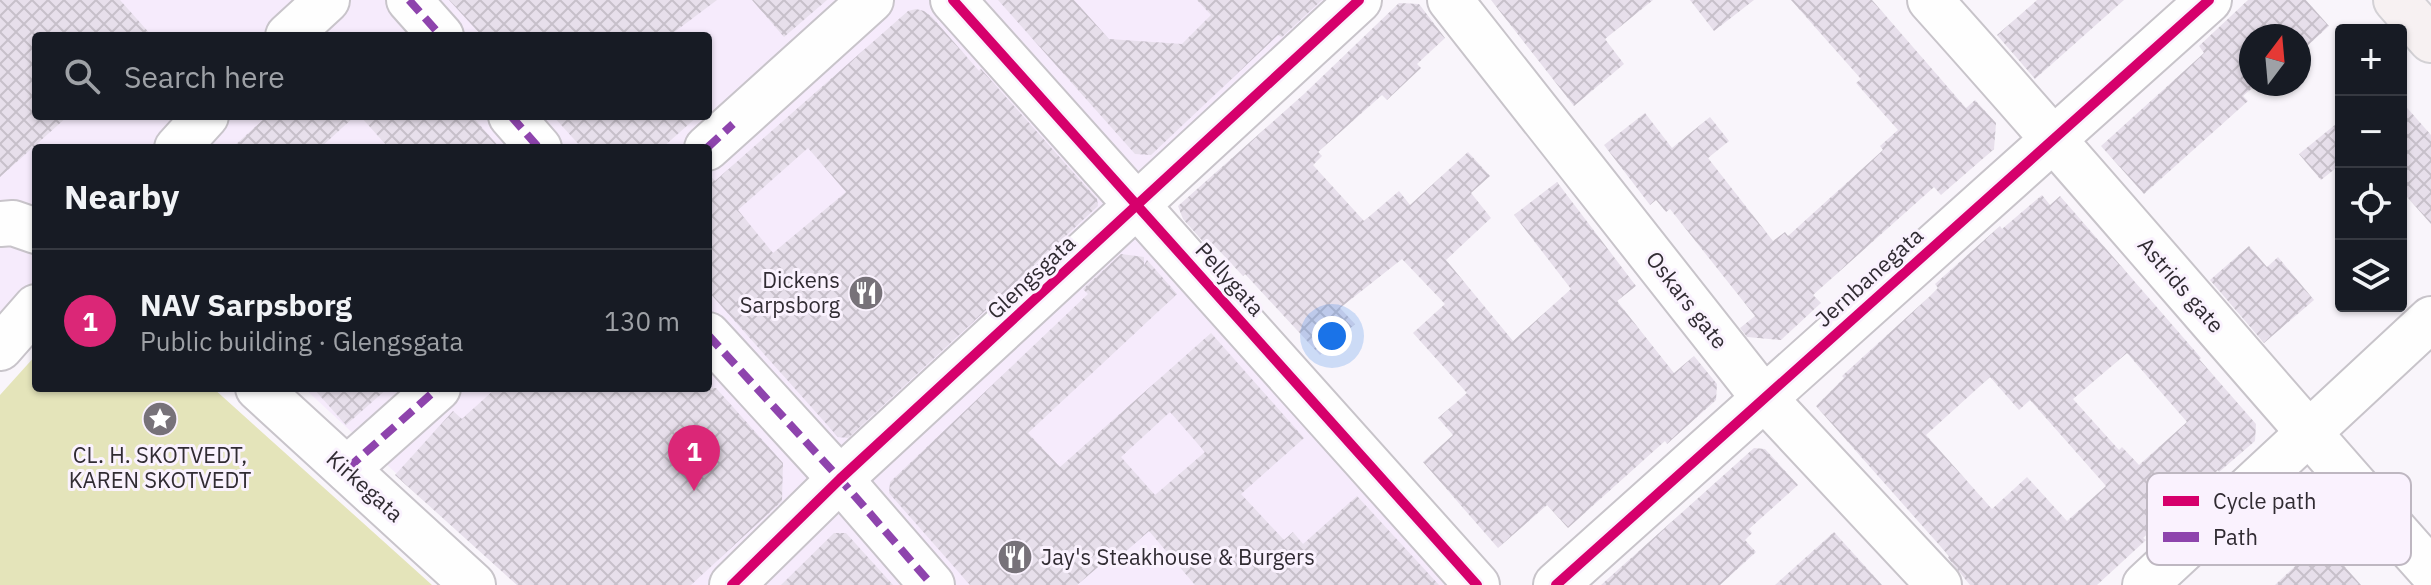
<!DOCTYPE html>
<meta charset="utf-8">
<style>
body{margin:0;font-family:"IBM Plex Sans",sans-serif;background:#242831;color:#f1f3f6}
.controls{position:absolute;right:24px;top:24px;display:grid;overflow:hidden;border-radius:8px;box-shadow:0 2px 6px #0004}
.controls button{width:72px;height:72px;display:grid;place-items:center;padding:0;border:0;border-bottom:2px solid #363941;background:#171b24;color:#f1f3f6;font:40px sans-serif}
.compass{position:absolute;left:2239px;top:24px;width:72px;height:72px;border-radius:50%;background:#171b24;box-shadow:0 2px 6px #0004;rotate:16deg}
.you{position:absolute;left:1332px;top:336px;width:28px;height:28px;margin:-20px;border:6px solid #fff;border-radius:50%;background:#1a73e8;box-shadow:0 0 0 12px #1a73e833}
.badge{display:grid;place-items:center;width:52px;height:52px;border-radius:50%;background:#db2777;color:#fff;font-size:26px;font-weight:700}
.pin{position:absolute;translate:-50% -66px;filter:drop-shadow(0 2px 4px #0008)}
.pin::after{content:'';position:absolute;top:42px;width:28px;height:24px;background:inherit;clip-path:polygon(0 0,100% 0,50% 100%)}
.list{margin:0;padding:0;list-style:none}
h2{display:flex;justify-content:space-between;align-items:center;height:104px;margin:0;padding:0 32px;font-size:34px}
h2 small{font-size:26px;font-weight:400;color:#9ea1a6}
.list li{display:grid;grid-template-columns:52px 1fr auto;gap:24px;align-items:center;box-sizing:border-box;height:144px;padding:0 32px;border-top:2px solid #363941}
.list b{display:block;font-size:30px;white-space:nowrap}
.list p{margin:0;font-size:26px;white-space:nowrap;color:#9ea1a6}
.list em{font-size:26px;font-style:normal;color:#9ea1a6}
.icon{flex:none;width:44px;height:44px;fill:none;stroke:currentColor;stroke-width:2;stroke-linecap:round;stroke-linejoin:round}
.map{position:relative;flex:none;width:2431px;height:585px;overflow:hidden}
.search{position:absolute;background:#171b24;box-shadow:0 2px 6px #0004;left:32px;top:32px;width:680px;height:88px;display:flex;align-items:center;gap:20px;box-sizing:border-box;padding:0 28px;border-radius:8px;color:#9ea1a6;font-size:30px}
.panel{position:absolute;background:#171b24;box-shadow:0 2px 6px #0004;left:32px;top:144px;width:680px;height:248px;border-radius:8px}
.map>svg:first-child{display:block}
</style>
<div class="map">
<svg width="2431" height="585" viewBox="0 0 2431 585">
<defs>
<pattern id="building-cross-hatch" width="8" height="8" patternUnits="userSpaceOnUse" patternTransform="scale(2)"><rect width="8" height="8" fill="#e7dfeb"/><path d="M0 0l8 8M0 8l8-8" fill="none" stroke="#c7c0ca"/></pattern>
</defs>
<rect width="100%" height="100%" fill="#f9f5fb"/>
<path fill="#f6ebfc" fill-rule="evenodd" d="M0,0h1343l-204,206 338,379h-960l-213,-197h404v-240h-672v147l-36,49zM36,36h672v80h-672z"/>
<path fill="#e4e4ba" d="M36,355v33h177l219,197h-432v-190z"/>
<g fill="url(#building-cross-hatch)" fill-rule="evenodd">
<path d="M0,0h120l32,36h-116v80h32l-68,61z"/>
<path d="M449,0h268l-48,36h-187z"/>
<path d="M752,0h75l-43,37z"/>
<path d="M998,0h76l35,39 73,5 29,-29 -14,-15h125l-40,37 -4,-2 -127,120 -16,-1z"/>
<path d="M1491,0h162l-48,39 19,25 -50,42z"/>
<path d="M1690,0h64l-40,31z"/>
<path d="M1791,0h81l94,108 9,-8 21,23 -2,26 -53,46 -7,-8 -121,108 8,8 -40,37 -34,-3 -7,-9 15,-12 -85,-107 -4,3 -10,-12 -6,5 -46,-60 41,-32 27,35 38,-31 19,24 -21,17 65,83 12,-9 3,4 95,-86 -3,-4 18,-16 -42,-47 5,-4z"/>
<path d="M2037,0h87l-89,79 -38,-44z"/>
<path d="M2248,0h58l23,26 -23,21 -4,-4 -3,3v-10h-48v48h6l-14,12 5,5 -104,93 -43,-48 103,-93 -5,-7z"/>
<path d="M1399,3l20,1 26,34 -28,26 4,4 -34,32 -5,-5 -64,57 4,4 -9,9 51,56 35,-30 11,14 58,-53 22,24 -19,17 20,25 -45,42 67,81 58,-52 -57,-74 43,-33 79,104 -19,15 57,72 20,-17 23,28 -1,16 -49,44 -2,-3 -97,87 -21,-23 -49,43 -75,-86 30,-27 -15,-17 29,-25 -54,-60 32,-29 -43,-45 -62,49 15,16 -35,31 -75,-81 -2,2 -32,-34 -4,4 -24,-27 -5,-13 126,-112z"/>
<path d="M916,9l8,2 8,6 47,54 2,-2 116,130 1,7 -250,232 -10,-1 -130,-146v-118l7,8 193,-170zM808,148l38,44 -73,61 -35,-43z"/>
<path d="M2401,101l30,34v89l-30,-34z"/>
<path d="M267,116h88l-35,32h-88z"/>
<path d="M360,116h112l28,32h-111z"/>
<path d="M553,116h145l-36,32h-80z"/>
<path d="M2341,120v44l-20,16 -22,-26z"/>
<path d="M2042,195l8,10 10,-9 95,109 46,53 -2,1 57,65 -1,17 -36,31 -1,-2 -75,68 3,2 -49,45h-127l-22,-27 1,-2 -133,-150 28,-28 -2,-2 87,-79 9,-9 -3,-4 65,-58 2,3zM2127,353l60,69 -48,43 -17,-18 -3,3 -46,-51zM1990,377l29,33 11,-10 76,86 -39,35 -40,-44 -35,32 -66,-74z"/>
<path d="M2249,246l18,21 11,-10 36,43 -50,43 -54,-63z"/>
<path d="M1121,254l23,3v8l3,-5 30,34 -149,139 32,34 151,-134 93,105 -63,56 43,46 9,-8 10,12 54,-48 82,89h-244l-46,-54 -41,36 -4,-5 -27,23h-107l-81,-92 1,-11 198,-188 -5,-5zM1170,412l35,40 -50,43 -34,-38z"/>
<path d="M313,388h75l-42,37z"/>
<path d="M496,388h220l67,75 -1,38 -91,84h-174l-122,-110 58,-64 9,8z"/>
<path d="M1754,448l11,1 33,36 -49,44 3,4 -7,7 11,12 -36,33h-119z"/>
<path d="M1834,532l48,53h-107z"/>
<path d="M834,533h12l47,52h-112z"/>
<path d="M2322,541l39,44h-86z"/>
</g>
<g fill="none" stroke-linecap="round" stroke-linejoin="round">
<defs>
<g id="minor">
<path d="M409,0l32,36"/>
<path d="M953,0l524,585"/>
<path d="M1450,0l313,397 176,188"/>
<path d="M1930,0c169,188 332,382 501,571"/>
<path d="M288,36l39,-36"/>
<path d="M511,116l28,32"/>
<path d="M177,148l29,-32"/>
<path d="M707,148l164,-148"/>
<path d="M0,224l13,-1 23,8"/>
<path d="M708,335l132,144 92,106"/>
<path d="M0,348l36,-41"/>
<path d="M258,388l215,197"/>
<path d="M347,469l91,-81"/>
<path d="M732,585l108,-106 519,-479"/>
<path d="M1556,585l653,-585"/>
<path d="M2145,585l286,-266"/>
</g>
<path id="major" d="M2396,0l35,40"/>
</defs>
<use href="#minor" stroke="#c8c4ca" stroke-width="48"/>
<use href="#major" stroke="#d3d1d5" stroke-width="48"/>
<use href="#minor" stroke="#fefefe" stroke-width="44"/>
<use href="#major" stroke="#f7f1f2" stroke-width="44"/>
<g stroke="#8e44ad" stroke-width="8" stroke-dasharray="16 8" stroke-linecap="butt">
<path d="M409,0l32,36"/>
<path d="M511,116l28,32"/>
<path d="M707,148l26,-24"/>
<path d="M708,335l132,144 92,106"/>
<path d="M347,469l91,-81"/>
</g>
<defs>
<g id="cycleway">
<path d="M953,0l524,585"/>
<path d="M732,585l108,-106 519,-479"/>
<path d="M1556,585l653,-585"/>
</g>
</defs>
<use href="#cycleway" stroke="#faf2fe" stroke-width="15"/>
<use href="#cycleway" stroke="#d6006c" stroke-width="10"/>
</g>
<defs>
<symbol id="restaurant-disc" viewBox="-11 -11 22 22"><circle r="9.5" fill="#777279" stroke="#faf2fe"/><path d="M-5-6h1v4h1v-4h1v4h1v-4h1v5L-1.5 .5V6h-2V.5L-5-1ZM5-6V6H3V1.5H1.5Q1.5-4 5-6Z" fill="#fff"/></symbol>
<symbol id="sight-disc" viewBox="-11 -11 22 22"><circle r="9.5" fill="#777279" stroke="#faf2fe"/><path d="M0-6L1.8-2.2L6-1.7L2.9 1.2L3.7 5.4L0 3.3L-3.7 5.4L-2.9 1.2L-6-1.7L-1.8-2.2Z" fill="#fff"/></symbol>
</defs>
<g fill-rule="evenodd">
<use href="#restaurant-disc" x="846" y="273" width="40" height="40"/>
<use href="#sight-disc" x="140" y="399" width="40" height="40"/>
<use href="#restaurant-disc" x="995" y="537" width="40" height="40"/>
</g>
<g text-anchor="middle" stroke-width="6" stroke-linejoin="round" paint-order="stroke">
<g font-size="22" fill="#312c33" stroke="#faf2fe">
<text transform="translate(1031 277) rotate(-43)" y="8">Glengsgata</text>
<text transform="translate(1869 277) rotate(-42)" y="8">Jernbanegata</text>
<text transform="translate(1230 279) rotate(48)" y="8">Pellygata</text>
<text transform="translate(2181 285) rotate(49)" y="8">Astrids gate</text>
<text transform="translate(1687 300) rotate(52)" y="8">Oskars gate</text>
<text transform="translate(365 486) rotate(42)" y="8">Kirkegata</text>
</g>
<g font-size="22" fill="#312c33" stroke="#faf2fe" text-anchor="end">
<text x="840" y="288">Dickens<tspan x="840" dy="25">Sarpsborg</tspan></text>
<text x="160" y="463" text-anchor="middle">CL. H. SKOTVEDT,<tspan x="160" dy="25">KAREN SKOTVEDT</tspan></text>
<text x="1041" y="565" text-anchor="start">Jay's Steakhouse &amp; Burgers</text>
</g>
</g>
<rect x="2147" y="473" width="264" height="92" rx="12" fill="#faf2fe" stroke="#beb7c1" stroke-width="2"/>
<rect x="2163" y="496" width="36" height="10" fill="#d6006c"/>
<rect x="2163" y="532" width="36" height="10" fill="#8e44ad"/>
<g font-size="22" fill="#312c33">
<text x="2213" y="509">Cycle path</text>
<text x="2213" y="545">Path</text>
</g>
</svg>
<div class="controls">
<button>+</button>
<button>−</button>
<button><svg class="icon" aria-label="locate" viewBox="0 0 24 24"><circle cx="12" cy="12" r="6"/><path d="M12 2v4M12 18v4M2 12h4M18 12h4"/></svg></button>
<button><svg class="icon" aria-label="layers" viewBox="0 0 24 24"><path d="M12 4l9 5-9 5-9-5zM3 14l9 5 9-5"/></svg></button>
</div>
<svg class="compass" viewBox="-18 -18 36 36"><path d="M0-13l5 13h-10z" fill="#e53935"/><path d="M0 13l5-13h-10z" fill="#9ea1a6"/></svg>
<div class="you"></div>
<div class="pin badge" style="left:694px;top:491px">1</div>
<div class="search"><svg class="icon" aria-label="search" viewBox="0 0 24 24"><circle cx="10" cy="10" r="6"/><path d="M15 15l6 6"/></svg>Search here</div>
<section class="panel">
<h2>Nearby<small></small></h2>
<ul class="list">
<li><span class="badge">1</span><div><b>NAV Sarpsborg</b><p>Public building · Glengsgata</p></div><em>130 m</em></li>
</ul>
</section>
</div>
